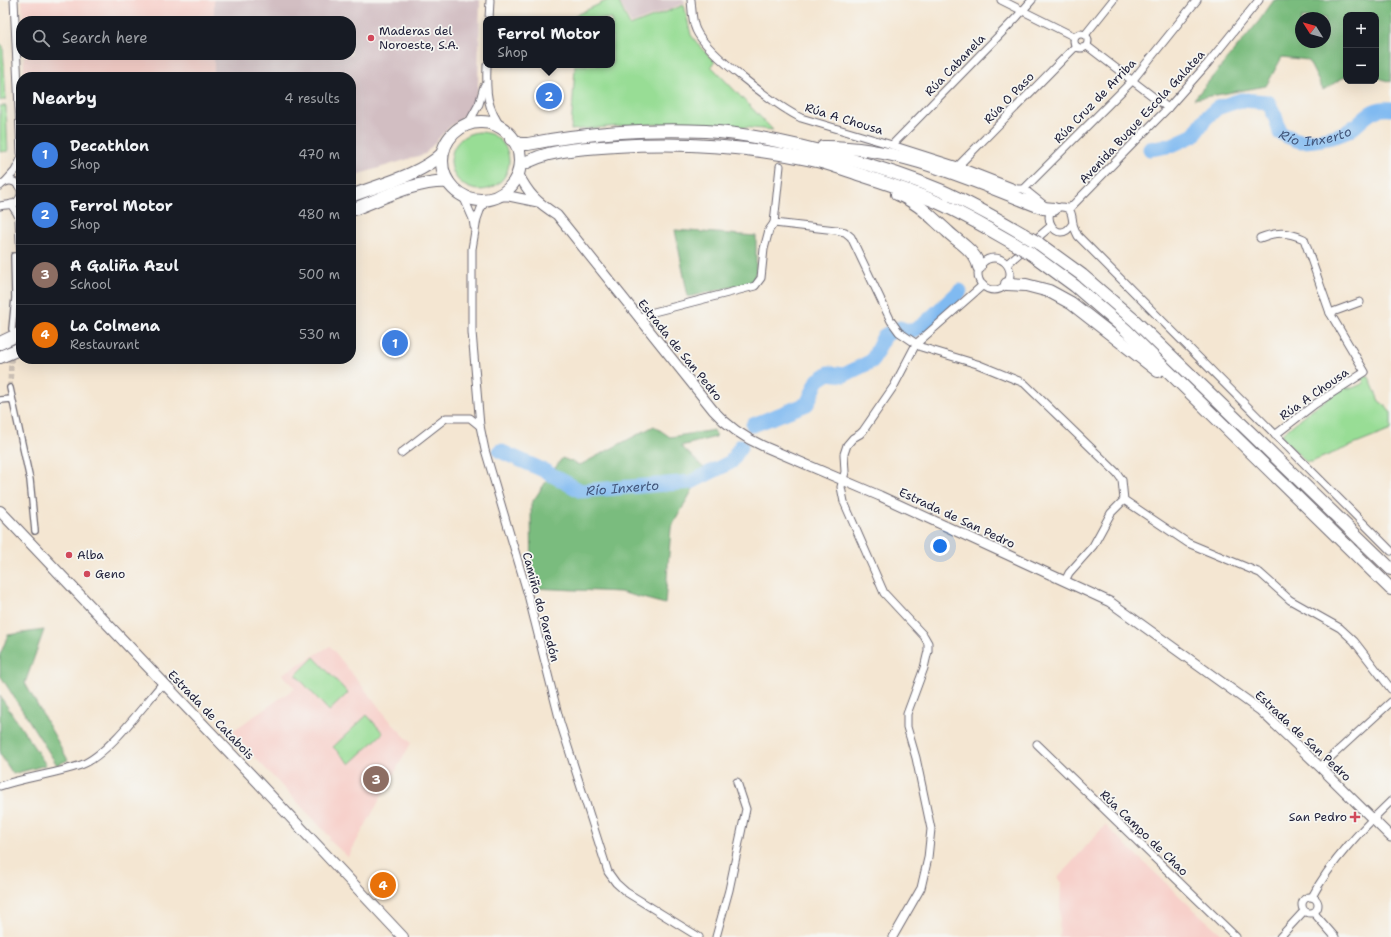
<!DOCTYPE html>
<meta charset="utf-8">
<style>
body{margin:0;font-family:"Shantell Sans",sans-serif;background:#20242c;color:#f1f3f6}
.controls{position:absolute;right:12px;top:12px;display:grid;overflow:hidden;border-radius:8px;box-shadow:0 4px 16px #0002}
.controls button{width:36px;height:36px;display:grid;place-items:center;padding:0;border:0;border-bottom:1px solid #363941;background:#171b24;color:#f1f3f6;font:20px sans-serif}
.compass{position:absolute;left:1295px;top:12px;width:36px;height:36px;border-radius:50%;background:#171b24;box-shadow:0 4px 16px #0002;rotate:307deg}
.you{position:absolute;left:940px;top:546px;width:14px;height:14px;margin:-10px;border:3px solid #fff;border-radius:50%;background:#1a73e8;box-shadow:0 0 0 6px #1a73e833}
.badge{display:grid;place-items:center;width:26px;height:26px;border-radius:50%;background:#d1495b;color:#fff;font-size:13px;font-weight:700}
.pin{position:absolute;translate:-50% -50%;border:2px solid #fff;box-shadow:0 1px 4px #0006}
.popup{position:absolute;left:483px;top:16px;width:132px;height:52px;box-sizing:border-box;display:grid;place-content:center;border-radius:8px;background:#171b24;filter:drop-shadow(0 1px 3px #0005);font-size:13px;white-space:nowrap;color:#9ea1a6}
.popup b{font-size:15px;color:#f1f3f6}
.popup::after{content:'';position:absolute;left:50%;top:100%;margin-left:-8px;border:8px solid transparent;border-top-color:#171b24}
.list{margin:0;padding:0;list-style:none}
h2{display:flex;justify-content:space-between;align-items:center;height:52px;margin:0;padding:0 16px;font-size:17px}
h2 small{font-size:13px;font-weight:400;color:#9ea1a6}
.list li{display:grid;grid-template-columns:26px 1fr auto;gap:12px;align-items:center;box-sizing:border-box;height:60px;padding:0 16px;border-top:1px solid #363941}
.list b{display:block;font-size:15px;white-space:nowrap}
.list p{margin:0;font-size:13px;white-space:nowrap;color:#9ea1a6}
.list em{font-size:13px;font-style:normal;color:#9ea1a6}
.icon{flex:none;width:22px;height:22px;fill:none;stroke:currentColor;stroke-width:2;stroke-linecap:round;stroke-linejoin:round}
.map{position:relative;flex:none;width:1391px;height:937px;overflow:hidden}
.search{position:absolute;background:#171b24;box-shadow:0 4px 16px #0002;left:16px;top:16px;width:340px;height:44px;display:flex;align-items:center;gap:10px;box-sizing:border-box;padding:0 14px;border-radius:16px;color:#9ea1a6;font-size:15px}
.panel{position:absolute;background:#171b24;box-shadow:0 4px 16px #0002;left:16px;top:72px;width:340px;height:292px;border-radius:16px}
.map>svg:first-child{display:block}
</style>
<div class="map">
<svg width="1391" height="937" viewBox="0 0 1391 937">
<rect width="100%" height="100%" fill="#f6f6f2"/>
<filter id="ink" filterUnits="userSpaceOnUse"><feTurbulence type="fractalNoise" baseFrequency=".025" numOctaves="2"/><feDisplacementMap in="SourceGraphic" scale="8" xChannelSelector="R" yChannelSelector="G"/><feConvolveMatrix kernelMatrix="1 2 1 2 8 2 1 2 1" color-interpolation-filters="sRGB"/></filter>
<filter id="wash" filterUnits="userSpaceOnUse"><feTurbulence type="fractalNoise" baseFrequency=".012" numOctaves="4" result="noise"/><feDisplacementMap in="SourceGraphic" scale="16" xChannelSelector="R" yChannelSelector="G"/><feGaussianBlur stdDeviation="0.9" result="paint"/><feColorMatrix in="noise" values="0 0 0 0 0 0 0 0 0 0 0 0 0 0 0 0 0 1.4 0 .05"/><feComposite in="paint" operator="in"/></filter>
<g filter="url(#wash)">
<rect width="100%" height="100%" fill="#f4e6d2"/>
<g fill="#f7d0ca">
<path d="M22,0h192v21h-191z"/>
<rect x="24" y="55" width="190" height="22"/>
<path d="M330,646l61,76 20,21 -63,114 -20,-18 2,-2 -99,-105 64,-44 -13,-14z"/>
<path d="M1105,825l86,82 34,30h-166l2,-55 -3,-4z"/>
</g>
<g fill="#d2bec2">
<path d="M214,0h266l-2,88 -6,21 -26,21 -21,24 -69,21 -5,3v-101h-137v-22h137v-34h-137z"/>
<path d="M619,0h65l1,3 -54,21z"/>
</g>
<g fill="#98dd95" stroke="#5d8068">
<path d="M608,0h10l12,26 54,-21 7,30 10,13 14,14 -4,4 62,64c-33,-3 -65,-7 -98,-6 -35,0 -69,3 -104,6l4,-63 -1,-2h38v-46h-37l1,-4z"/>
<path d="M0,43l3,3 3,53 -6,2z"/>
<path d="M0,106h6l2,45 -8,1z"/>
<circle cx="480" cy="161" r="29"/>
<path d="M1364,376l5,1 10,24 8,6 4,6v17l-80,32h-5l-23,-24 -1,-4 29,-24 32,-22h10l11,-5 -2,-6z"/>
<path d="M314,657l34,36 -19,18 -33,-36z"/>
<path d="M367,715l16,18 -33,31 -17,-17z"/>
</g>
<g fill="#7abc7e" stroke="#4e6f5c" fill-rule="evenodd">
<path d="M1274,0h117v82l-15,-5v-62h-30v61l-23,14 -15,-30 -26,-3 -16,29 -72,13 65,-78zM1301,18h24v24h-24z"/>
<path d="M675,230l81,6v35l-3,11 -65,15z"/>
<path d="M654,426l16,11 44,-7 2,7 -35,9 29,28 -13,8 -26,46 -6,76 -45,-12 -88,-4 -1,-84 31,-46 18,7z"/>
<path d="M44,630l-19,53 43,77 -11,5 -57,-90v-20l8,-20z"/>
<path d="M0,696l46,69 -33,9 -13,-20z"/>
</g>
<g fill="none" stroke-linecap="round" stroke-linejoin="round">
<g stroke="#80baf1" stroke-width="15">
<path id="s1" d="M1150,149l22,-4 22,-10 11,-16 12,-11 24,-8 27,2 7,14 5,17c6,2 14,7 21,8 15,0 41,-4 53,-14 13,-11 18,-20 37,-18"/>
<path d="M900,328l11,4 12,-7 37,-34"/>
<path d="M753,425l54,-21 11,-24 11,-7 15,2 28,-14 12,-25 7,-4"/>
<path id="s2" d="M500,451l43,19 38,21 110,-9 40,-20 10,-16"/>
</g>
</g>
</g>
<g filter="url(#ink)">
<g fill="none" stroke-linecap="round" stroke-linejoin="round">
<path stroke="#cabfb4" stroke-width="5.5" stroke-dasharray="5.5 3" stroke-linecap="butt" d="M10,388l2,-50"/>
<defs>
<g id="pedestrian">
<path d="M12,329l3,-31 -1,-42"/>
<path d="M10,388l20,92 5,51"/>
<path d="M0,400l12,-1"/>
</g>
<g id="minor">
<path d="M14,0l7,153"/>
<path d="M691,0c1,9 1,22 5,30 10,23 81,76 105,88l91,27 66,21 59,23h7l108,-108 65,-81"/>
<path d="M1001,0l74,37"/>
<path d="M489,19l1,-19"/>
<circle cx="1081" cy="41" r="7"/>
<path d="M1085,35l28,-35"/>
<path d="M1087,46l81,62"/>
<path d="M487,65c-1,27 -1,42 16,65"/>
<path d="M468,124l11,-20 5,-18"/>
<path d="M892,145l125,-128 15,-17"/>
<path d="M958,166l118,-120"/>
<path d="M6,181l9,-10 6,-12"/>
<path d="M0,186c14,-15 30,8 15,17 -5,3 -10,1 -15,3"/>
<path d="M1024,189l20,16"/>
<path d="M463,196l10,23 1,7"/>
<path d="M486,201l-5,7 -4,11 -5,30v83l8,94 5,24 43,145 32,127 48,150 8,11 10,9 73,45"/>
<path d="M11,204l6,9 2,5 2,43"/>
<path d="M1069,209l99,-101 40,-45 51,-63"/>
<path d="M774,223l6,-57"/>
<path d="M1073,223c-16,27 -37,-15 -13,-16 12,-1 12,9 13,17 1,4 3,8 5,12l313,315"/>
<path d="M1260,238c17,-7 28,-6 44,1l26,74 35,59 -50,32 -40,31"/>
<circle cx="994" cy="274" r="16"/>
<path d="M1007,264l44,-38"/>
<path d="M1330,313l30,-11"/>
<path d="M639,319l7,-5 109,-28 6,-8 3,-29 5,-19 5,-7 62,7 9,2 6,5 40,84 8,11 22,15 56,17 47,19 93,90 5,7 2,20 64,43 72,30 30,27 50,28 14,13 37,48"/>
<path d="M401,453l45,-35h24l10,8"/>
<path d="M1065,581l4,-8 24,-27 18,-33 13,-13"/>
<path d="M1037,744l199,193"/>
<path d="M1320,767l71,-65"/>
<path d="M0,786c26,-9 55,-12 81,-21 27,-10 62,-59 82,-82"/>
<circle cx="1310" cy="905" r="8"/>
<path d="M1312,897c18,-35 51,-69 79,-96"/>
<path d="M1314,913l21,24"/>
<path d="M716,937l13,-47 17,-81 -9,-27"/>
<path d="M893,937l28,-49 7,-30 3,-29 -15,-71 -9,-31v-13l17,-46 4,-17v-8l-4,-7 -40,-43 -40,-91 -3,-15 4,-15 -1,-18 3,-9 6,-7 7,-4 3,-3 31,-45 22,-42 67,-59"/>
<path d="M1280,937l24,-26"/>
</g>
<g id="tertiary">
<path d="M518,173c11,22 19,29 39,42l156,195c15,17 30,27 50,36l117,50 230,106 150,108 60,57 71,70"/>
<path d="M498,196h11l29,6"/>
</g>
<path id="secondary" d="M0,511l253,266 150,160"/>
<g id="trunk">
<circle cx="481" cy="161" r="39"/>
<path d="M511,139l9,5h8c55,-11 121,-16 178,-13 47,3 94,14 139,27 33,9 64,19 95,32 29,13 56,28 83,44"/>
<path d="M823,147c77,-1 150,34 220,61l11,1"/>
<path d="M520,166c27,-17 65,-18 96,-20 66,-4 132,0 196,14 15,3 31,9 46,14 25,8 50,16 74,26 29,12 56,29 83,44"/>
<path d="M897,194c21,8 34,23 50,37 11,11 29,20 32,36"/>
<path d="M351,196c28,-11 69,-21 91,-42"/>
<path d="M351,210c30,-11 65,-30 97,-28"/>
<path d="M1038,243l44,32 52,45 257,249"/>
<path d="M1030,253l45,33 51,44 265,259"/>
<path d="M1007,284l19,1 23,6 22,12 87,68"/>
<path d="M0,343l21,-10"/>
<path d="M0,357l21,-9"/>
</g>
</defs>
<use href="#pedestrian" stroke="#6c6770" stroke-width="8"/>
<use href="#minor" stroke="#6c6770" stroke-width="9"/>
<use href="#tertiary" stroke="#6c6770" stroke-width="11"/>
<use href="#secondary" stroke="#6c6770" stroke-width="12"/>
<use href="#trunk" stroke="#6c6770" stroke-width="14"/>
<use href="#pedestrian" stroke="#fff" stroke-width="5.5"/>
<use href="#minor" stroke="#fff" stroke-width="7"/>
<use href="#tertiary" stroke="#fff" stroke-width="9"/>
<use href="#secondary" stroke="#fff" stroke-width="10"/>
<use href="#trunk" stroke="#fff" stroke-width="12"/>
<defs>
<g id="trunk-bridge">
<path d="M1023,234l15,9"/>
<path d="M1015,244l15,9"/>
</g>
</defs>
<use href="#trunk-bridge" stroke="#6c6770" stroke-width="14" stroke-linecap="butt"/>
<use href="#trunk-bridge" stroke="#fff" stroke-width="12"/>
</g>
</g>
<g fill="#d1495b" stroke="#f6f6f2" stroke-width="1.5">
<circle cx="371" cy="38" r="4"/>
<circle cx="69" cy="555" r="4"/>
<circle cx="87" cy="574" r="4"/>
<path d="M1353 811h4v4h4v4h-4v4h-4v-4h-4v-4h4z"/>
</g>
<g text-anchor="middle" stroke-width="3.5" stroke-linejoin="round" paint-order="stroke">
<g font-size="12" fill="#22223b" stroke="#f6f6f2" text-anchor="start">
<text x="379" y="35">Maderas del<tspan x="379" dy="14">Noroeste, S.A.</tspan></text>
<text x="77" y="559">Alba</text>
<text x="95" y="578">Geno</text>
<text x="1347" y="821" text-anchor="end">San Pedro</text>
</g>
<g font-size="12" fill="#22223b" stroke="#f6f6f2">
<text transform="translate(955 65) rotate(-46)" y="4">Rúa Cabanela</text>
<text transform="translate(1009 98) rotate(-46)" y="4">Rúa O Paso</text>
<text transform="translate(1095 101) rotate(-46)" y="4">Rúa Cruz de Arriba</text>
<text transform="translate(1142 117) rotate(-47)" y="4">Avenida Buque Escola Galatea</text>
<text transform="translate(844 119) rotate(17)" y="4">Rúa A Chousa</text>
<text transform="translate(680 350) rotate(51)" y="4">Estrada de San Pedro</text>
<text transform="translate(1314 394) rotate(-35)" y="4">Rúa A Chousa</text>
<text transform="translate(957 518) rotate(25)" y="4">Estrada de San Pedro</text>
<text transform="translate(541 607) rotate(75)" y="4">Camiño do Paredón</text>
<text transform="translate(211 715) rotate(46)" y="4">Estrada de Catabois</text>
<text transform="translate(1303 736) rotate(43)" y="4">Estrada de San Pedro</text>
<text transform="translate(1144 833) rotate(44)" y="4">Rúa Campo de Chao</text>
</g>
<g font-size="13" font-style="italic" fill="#43577b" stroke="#f6f6f2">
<text dy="5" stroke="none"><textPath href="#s1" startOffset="205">Río Inxerto</textPath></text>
<text dy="5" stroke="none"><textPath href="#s2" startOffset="132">Río Inxerto</textPath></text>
</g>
</g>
</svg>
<div class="controls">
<button>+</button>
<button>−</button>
</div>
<svg class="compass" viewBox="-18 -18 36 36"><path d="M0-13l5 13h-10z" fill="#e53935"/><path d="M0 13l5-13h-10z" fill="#9ea1a6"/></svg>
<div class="you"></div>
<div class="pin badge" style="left:395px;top:343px;background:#3f7fe0">1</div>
<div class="pin badge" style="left:549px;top:96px;background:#3f7fe0">2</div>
<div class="popup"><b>Ferrol Motor</b>Shop</div>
<div class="pin badge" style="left:376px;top:779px;background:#8d6e63">3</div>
<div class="pin badge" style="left:383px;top:885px;background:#e8710a">4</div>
<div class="search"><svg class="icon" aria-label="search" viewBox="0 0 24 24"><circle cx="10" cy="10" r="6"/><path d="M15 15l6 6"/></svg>Search here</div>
<section class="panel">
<h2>Nearby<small>4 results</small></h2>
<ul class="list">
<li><span class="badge" style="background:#3f7fe0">1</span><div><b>Decathlon</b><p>Shop</p></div><em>470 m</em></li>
<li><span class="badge" style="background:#3f7fe0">2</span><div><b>Ferrol Motor</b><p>Shop</p></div><em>480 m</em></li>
<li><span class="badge" style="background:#8d6e63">3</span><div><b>A Galiña Azul</b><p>School</p></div><em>500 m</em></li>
<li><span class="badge" style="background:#e8710a">4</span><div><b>La Colmena</b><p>Restaurant</p></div><em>530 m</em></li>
</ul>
</section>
</div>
